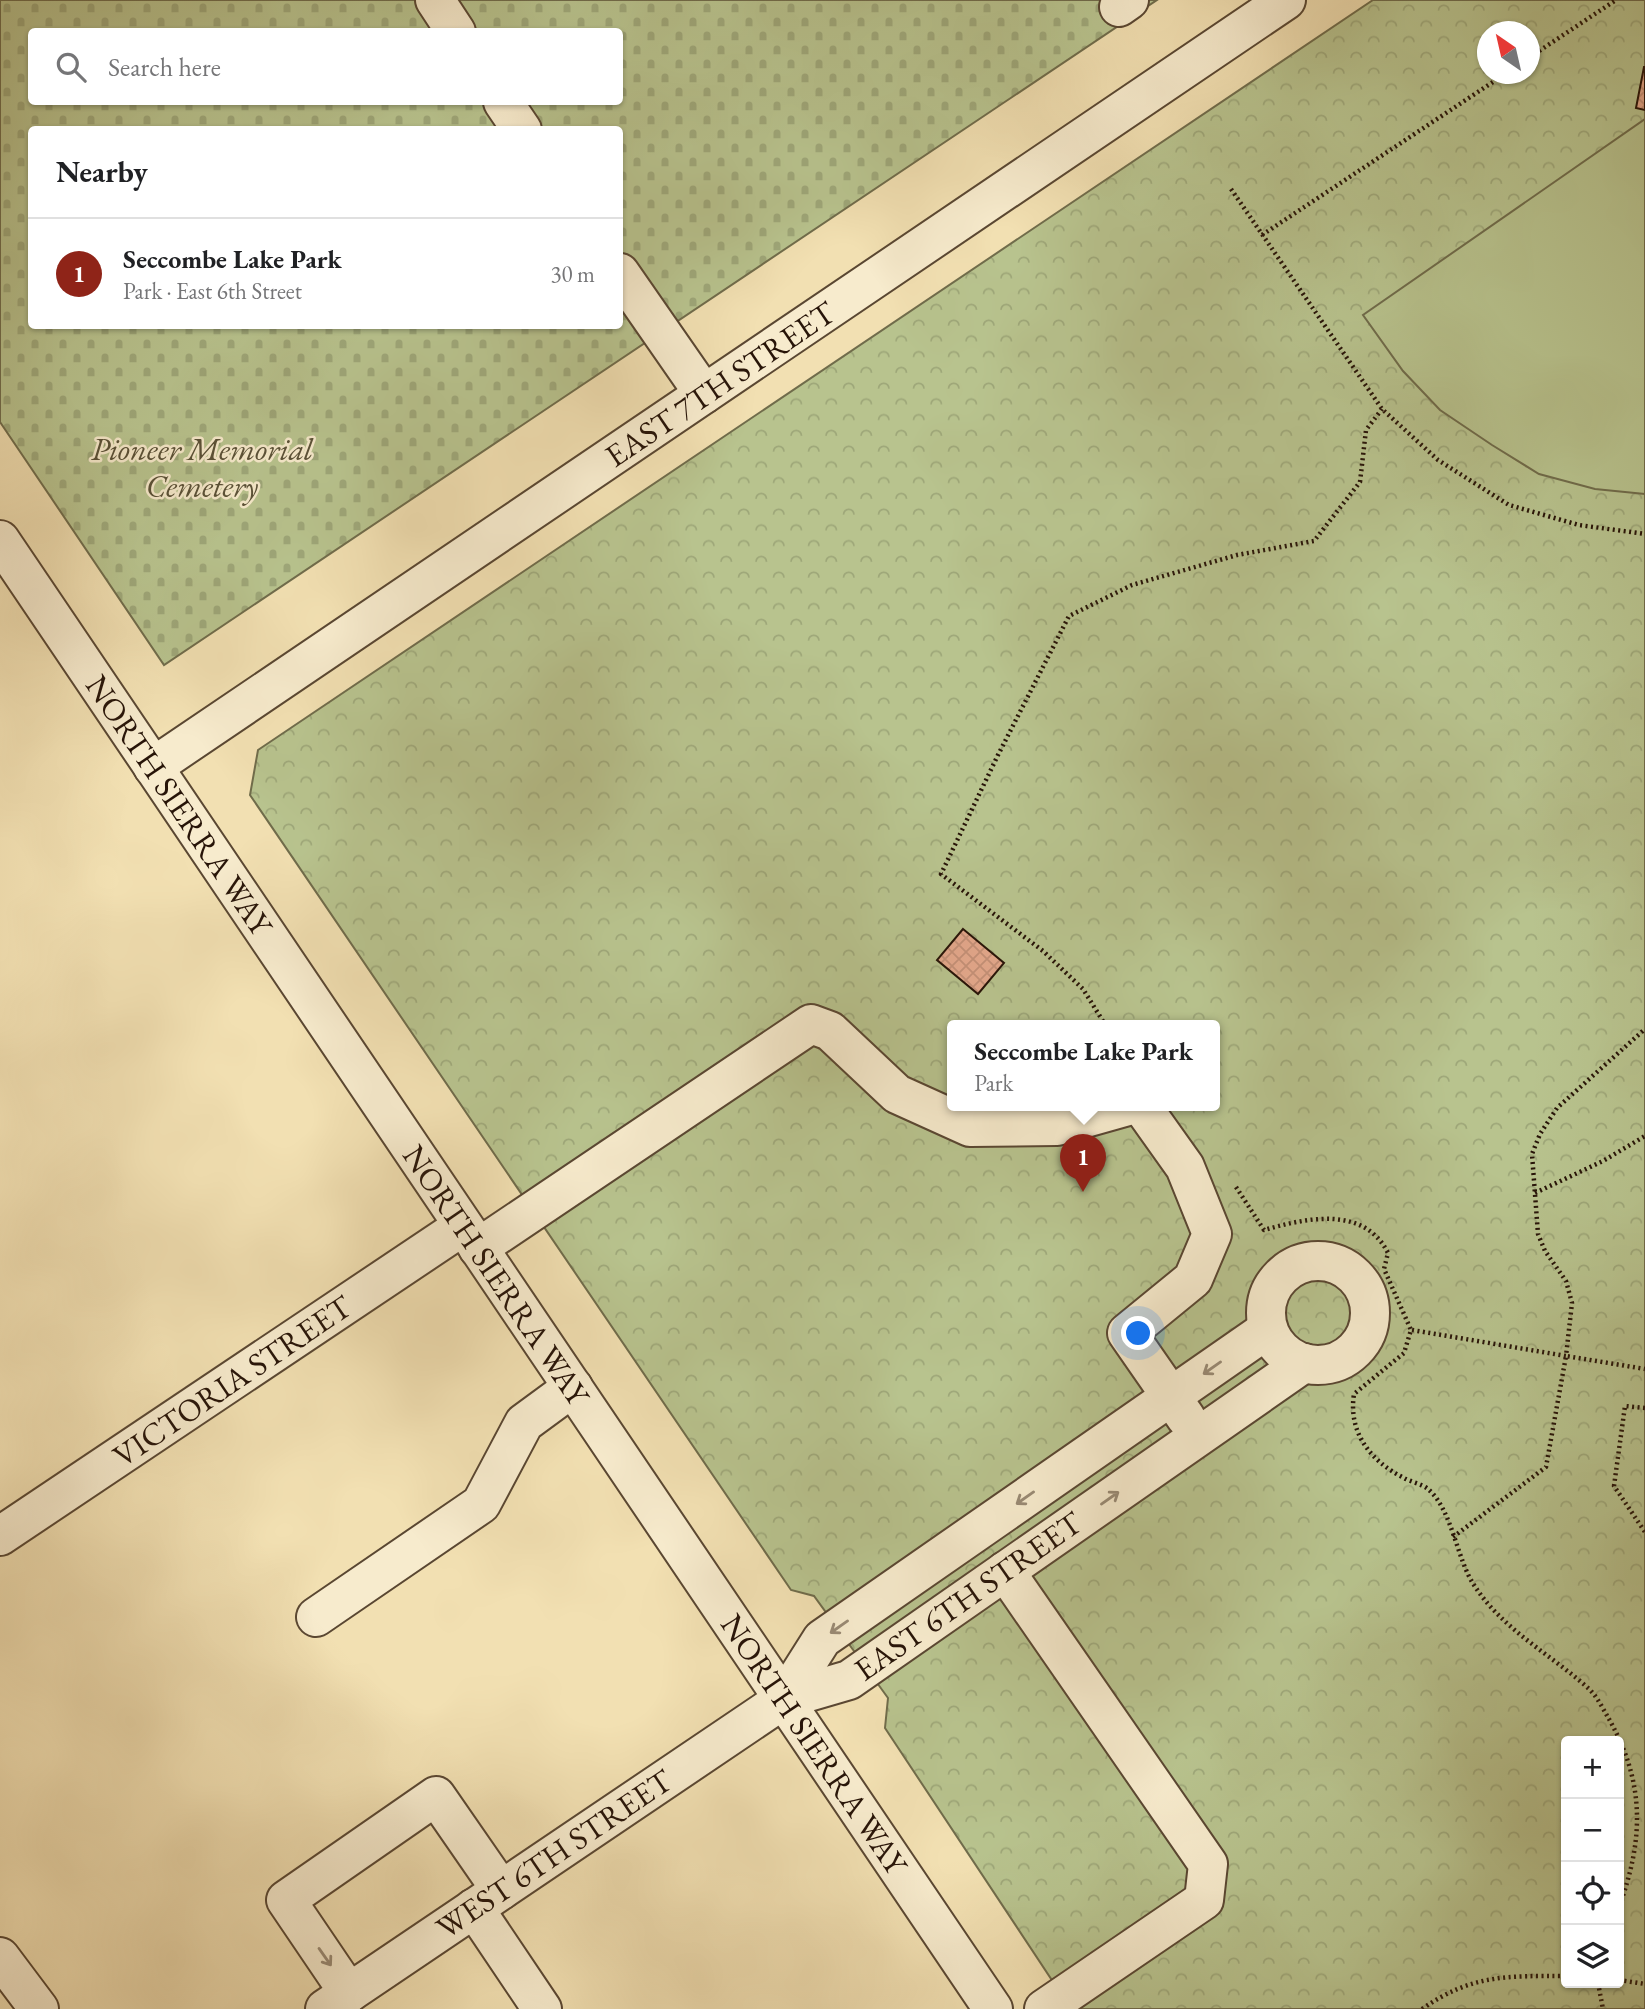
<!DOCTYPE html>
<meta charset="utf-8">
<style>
body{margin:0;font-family:"EB Garamond",serif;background:#f2f2f2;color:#202124}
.controls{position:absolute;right:21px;bottom:21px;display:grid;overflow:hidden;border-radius:7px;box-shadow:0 2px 5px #0004}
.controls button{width:63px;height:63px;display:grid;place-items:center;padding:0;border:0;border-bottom:2px solid #e0e0e0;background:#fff;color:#202124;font:35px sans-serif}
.compass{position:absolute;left:1477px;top:21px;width:63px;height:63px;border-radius:50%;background:#fff;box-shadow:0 2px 5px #0004;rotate:326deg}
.you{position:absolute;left:1139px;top:1334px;width:24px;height:24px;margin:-18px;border:5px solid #fff;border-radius:50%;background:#1a73e8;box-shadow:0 0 0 10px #1a73e833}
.badge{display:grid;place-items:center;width:46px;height:46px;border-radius:50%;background:#8f2418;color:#fff;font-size:23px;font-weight:700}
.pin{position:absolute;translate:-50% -58px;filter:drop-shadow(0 2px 4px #0008)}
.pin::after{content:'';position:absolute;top:37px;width:24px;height:21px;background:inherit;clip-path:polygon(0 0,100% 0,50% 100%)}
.popup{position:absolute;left:947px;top:1020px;width:273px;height:91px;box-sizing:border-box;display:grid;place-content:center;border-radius:7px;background:#fff;filter:drop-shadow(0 2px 5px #0005);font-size:23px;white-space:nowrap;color:#757577}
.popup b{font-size:26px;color:#202124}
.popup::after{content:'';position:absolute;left:50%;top:100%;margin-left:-14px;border:14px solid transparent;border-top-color:#fff}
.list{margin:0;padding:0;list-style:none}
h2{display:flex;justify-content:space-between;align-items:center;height:91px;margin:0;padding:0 28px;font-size:30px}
h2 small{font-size:23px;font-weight:400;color:#757577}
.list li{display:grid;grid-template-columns:46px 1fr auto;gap:21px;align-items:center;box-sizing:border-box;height:112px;padding:0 28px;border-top:2px solid #e0e0e0}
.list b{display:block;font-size:26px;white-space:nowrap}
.list p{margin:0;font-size:23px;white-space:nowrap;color:#757577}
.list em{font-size:23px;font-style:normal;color:#757577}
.icon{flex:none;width:38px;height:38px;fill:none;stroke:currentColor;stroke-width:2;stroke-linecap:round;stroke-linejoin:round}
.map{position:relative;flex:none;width:1645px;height:2009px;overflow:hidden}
.search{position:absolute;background:#fff;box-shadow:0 2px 5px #0004;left:28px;top:28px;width:595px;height:77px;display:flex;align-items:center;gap:18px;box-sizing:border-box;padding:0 24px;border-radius:7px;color:#757577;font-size:26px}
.panel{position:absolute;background:#fff;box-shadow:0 2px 5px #0004;left:28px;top:126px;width:595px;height:203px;border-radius:7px}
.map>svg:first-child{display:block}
</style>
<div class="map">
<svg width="1645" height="2009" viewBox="0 0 1645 2009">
<defs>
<pattern id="forest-crowns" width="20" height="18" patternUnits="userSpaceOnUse" patternTransform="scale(1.75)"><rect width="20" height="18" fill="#b8c38e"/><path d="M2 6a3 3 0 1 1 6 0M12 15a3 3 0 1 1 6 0" fill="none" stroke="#9ea779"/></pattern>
<pattern id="cemetery-stones" width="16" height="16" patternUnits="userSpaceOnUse" patternTransform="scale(1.75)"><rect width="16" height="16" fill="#b8c38e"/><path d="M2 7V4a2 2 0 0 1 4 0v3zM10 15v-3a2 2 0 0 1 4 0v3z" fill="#9ea779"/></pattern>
<pattern id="building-cross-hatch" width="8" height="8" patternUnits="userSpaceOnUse" patternTransform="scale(1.75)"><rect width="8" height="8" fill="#e4a88c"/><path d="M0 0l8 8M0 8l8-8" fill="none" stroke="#c49077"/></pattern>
</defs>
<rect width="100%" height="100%" fill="#f2e0b2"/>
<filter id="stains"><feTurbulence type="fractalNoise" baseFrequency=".00286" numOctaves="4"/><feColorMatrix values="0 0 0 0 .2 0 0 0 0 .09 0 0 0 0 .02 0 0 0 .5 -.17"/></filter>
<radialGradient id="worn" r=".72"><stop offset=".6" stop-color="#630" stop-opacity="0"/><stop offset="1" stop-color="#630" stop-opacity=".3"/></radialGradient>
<path fill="url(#forest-crowns)" stroke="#706c4b" stroke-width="2" fill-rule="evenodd" d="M1373,0h272v2009h-574l-186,-281 3,-30 -74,-102 -23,-6 -541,-795 8,-45zM1488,32h42v42h-42zM952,1026h262v80h-262zM1566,1741h53v242h-53z"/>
<path fill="url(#cemetery-stones)" stroke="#706c4b" stroke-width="2" fill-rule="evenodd" d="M0,0h1157l-993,665 -164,-243zM32,32h588v70h-588zM32,130h588v196h-588z"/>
<path fill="#b8c38e" stroke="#706c4b" stroke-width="2" d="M1645,119v375l-50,-5 -56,-15 -47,-29 -52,-35 -37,-39 -40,-56z"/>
<g fill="url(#building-cross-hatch)" stroke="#271408" stroke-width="2">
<path d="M1644,67h1v43l-9,-2z"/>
<path d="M963,929l41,34 -26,31 -41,-34z"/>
</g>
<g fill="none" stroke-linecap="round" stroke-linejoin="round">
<defs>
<g id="minor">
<path d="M435,0l21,32"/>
<path d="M1119,7l10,-7"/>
<path d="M503,102l19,28"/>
<path d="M620,273l84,121"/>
<path d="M0,540l993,1469"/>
<path d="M153,767l1133,-767"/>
<path d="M1137,1106l6,2 42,59 27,67 -19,45 -66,54 59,85"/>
<path d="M478,1248l333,-224 19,7 67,63 73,33 87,-1 71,-20"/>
<circle cx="1318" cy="1313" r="52"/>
<path d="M0,1536l463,-310"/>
<path d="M1005,1571l203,293 -4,36 -160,109"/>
<path d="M316,1617l165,-113 43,-81 49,-36"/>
<path d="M784,1699l38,-60 446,-310"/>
<path d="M474,1908l68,101"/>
<path d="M0,1957l39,52"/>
<path d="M349,1993l-63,-93 150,-104 65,94"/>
<path d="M325,2009l459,-310 65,-19 455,-317"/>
</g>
</defs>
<use href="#minor" stroke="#5a4732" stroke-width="42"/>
<g stroke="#271408" stroke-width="4.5" stroke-dasharray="2 3.5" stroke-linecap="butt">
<path d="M1530,57l86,-57"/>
<path d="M1231,189l151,220 56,51 71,45 70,20 66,9"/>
<path d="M1262,235l243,-161"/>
<path d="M1106,1026l-23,-37 -40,-38 -102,-77 57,-119 71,-139 63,-31 105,-30 77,-14 46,-59 6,-52 16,-21"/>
<path d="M1236,1187l28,43c42,-12 100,-25 124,23l-4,16 27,61 -7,23 -50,41c-6,38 16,67 50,84 7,4 18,6 24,11 24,20 29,71 46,96 28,44 76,69 114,103 9,8 15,21 21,31 36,64 35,120 10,188"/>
<path d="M1535,1193l68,-32 42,-25"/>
<path d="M1412,1330l154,26 6,-53 -6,-22 -21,-30 -7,-17 -6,-80 8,-20 17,-26 88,-79"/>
<path d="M1645,1408l-20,-2 -11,80 31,46"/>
<path d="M1453,1537l93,-70 20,-111 79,13"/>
<path d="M1619,1980l26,4"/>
<path d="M1598,1983l5,26"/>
<path d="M1422,2009c50,-35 86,-33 144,-33"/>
</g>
<use href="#minor" stroke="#f7ebcd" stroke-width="38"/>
</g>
<defs><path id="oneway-shaft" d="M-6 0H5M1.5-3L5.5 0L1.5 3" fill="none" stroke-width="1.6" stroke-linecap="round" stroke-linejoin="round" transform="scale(1.75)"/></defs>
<g stroke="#998a74">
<use href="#oneway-shaft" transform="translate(1212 1368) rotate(145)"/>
<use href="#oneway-shaft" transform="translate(1025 1498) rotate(145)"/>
<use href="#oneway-shaft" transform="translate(1110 1498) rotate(-35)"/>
<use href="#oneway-shaft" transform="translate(839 1627) rotate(145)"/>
<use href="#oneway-shaft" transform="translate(325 1957) rotate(55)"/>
</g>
<g text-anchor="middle" stroke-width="5" stroke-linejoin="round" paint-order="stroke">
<g font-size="32" fill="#271408" stroke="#f7ebcd">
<text transform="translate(720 384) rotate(-34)" y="11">EAST 7TH STREET</text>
<text transform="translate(179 805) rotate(56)" y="11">NORTH SIERRA WAY</text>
<text transform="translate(496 1275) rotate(56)" y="11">NORTH SIERRA WAY</text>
<text transform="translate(232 1381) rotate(-34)" y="11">VICTORIA STREET</text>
<text transform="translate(968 1596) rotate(-35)" y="11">EAST 6TH STREET</text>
<text transform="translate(814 1744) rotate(56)" y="11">NORTH SIERRA WAY</text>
<text transform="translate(554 1854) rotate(-34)" y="11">WEST 6TH STREET</text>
</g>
<g font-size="32" font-style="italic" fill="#5a5137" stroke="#f7ebcd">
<text x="202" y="460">Pioneer Memorial<tspan x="202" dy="37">Cemetery</tspan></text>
</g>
</g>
<rect width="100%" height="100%" filter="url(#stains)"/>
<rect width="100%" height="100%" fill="url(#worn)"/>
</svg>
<div class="controls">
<button>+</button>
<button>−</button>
<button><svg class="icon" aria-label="locate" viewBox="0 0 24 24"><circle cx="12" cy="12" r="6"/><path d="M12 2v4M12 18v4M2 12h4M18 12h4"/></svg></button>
<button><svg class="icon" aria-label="layers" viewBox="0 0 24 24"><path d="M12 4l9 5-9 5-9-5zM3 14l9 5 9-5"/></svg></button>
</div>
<svg class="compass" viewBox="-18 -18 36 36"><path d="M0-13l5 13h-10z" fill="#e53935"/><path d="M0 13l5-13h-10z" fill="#757577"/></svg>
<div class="you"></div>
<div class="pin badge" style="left:1083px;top:1192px">1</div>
<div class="popup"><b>Seccombe Lake Park</b>Park</div>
<div class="search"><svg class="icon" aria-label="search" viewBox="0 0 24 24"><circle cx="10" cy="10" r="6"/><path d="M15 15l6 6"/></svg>Search here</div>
<section class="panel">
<h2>Nearby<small></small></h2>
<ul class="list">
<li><span class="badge">1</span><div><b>Seccombe Lake Park</b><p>Park · East 6th Street</p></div><em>30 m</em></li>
</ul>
</section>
</div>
